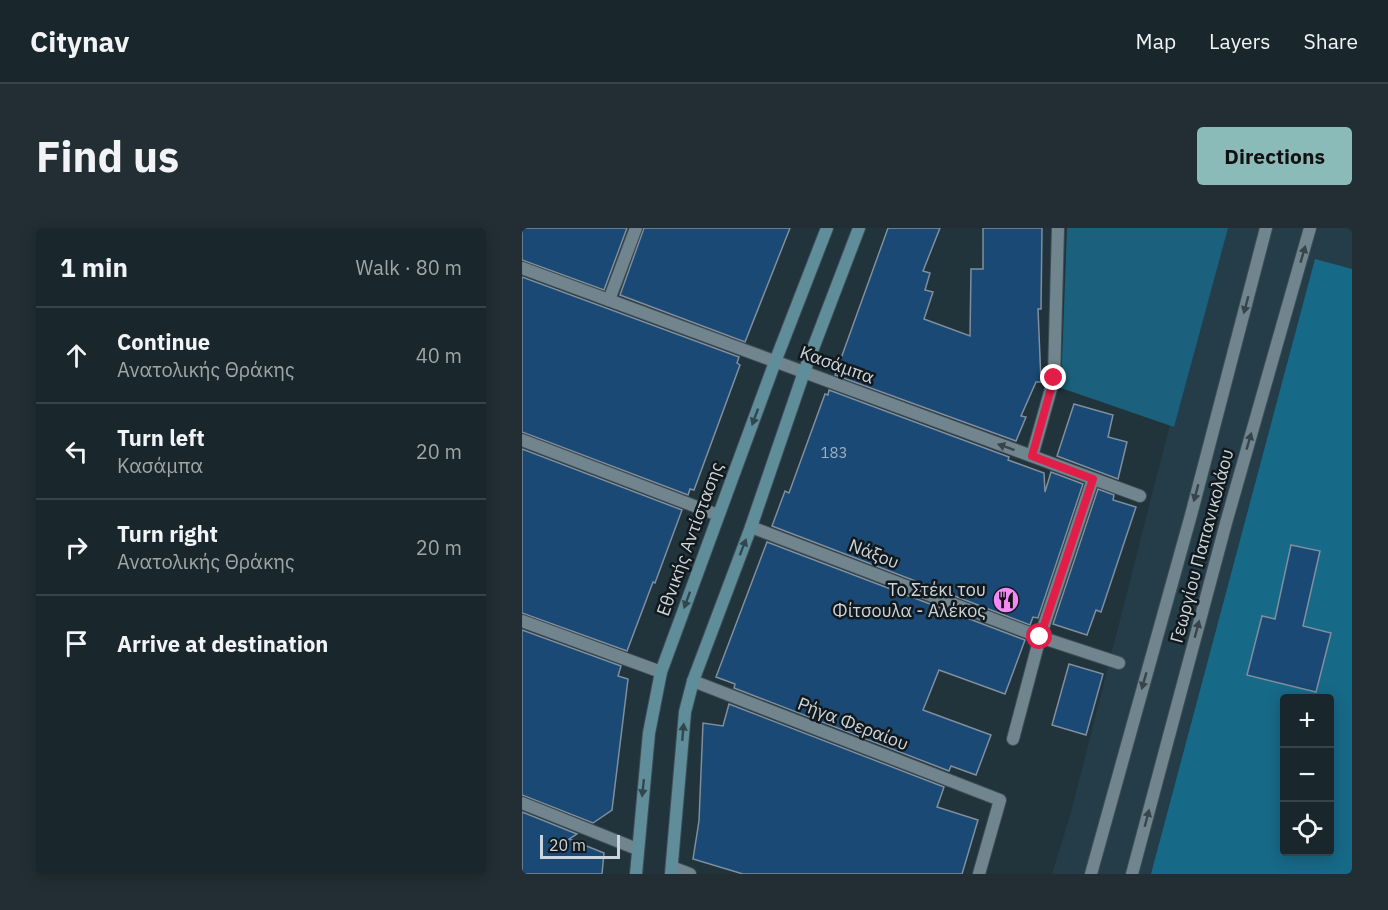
<!DOCTYPE html>
<meta charset="utf-8">
<style>
body{margin:0;font-family:"IBM Plex Sans",sans-serif;background:#222e34;color:#f1f3f6}
.controls{position:absolute;right:18px;bottom:18px;display:grid;overflow:hidden;border-radius:6px;box-shadow:0 3px 15px #0003}
.controls button{width:54px;height:54px;display:grid;place-items:center;padding:0;border:0;border-bottom:2px solid #374348;background:#19262c;color:#f1f3f6;font:30px sans-serif}
.scale{position:absolute;left:18px;bottom:15px;width:80px;box-sizing:border-box;padding-left:6px;border:3px solid #cad4da;border-top:0;font-size:16px;line-height:21px;white-space:nowrap;color:#cad4da;-webkit-text-stroke:4px #12191d;paint-order:stroke}
.stop{position:absolute;width:18px;height:18px;margin:-14px;border:4px solid #e11d48;border-radius:50%;background:#fff}
.stop.end{background:#e11d48;border-color:#fff;box-shadow:0 2px 6px #0008}
.list{margin:0;padding:0;list-style:none}
h2{display:flex;justify-content:space-between;align-items:center;height:78px;margin:0;padding:0 24px;font-size:26px}
h2 small{font-size:20px;font-weight:400;color:#9fa5a9}
.list li{display:grid;grid-template-columns:39px 1fr auto;gap:18px;align-items:center;box-sizing:border-box;height:96px;padding:0 24px;border-top:2px solid #374348}
.list b{display:block;font-size:22px;white-space:nowrap}
.list p{margin:0;font-size:20px;white-space:nowrap;color:#9fa5a9}
.list em{font-size:20px;font-style:normal;color:#9fa5a9}
.icon{flex:none;width:33px;height:33px;fill:none;stroke:currentColor;stroke-width:2;stroke-linecap:round;stroke-linejoin:round}
.map{position:relative;flex:none;width:830px;height:646px;overflow:hidden;border-radius:6px}
header{display:flex;align-items:center;gap:36px;box-sizing:border-box;height:84px;padding:0 30px;background:#19262c;border-bottom:2px solid #374348}
header strong{font-size:28px}
nav{display:flex;gap:33px;margin-inline-start:auto;font-size:21px}
.intro{display:flex;align-items:center;justify-content:space-between;box-sizing:border-box;height:144px;padding:0 36px}
h1{margin:0;font-size:42px}
.button{padding:15px 27px;border-radius:6px;background:#8bbbb9;color:#111;font-size:21px;font-weight:700}
main{display:flex;gap:36px;padding:0 36px}
aside{flex:1;background:#19262c;border-radius:6px;box-shadow:0 3px 15px #0003}
.map>svg:first-child{display:block}
</style>
<header>
<strong>Citynav</strong>
<nav><a>Map</a><a>Layers</a><a>Share</a></nav>
</header>
<div class="intro"><h1>Find us</h1><a class="button">Directions</a></div>
<main>
<aside>
<h2>1 min<small>Walk · 80 m</small></h2>
<ul class="list">
<li><svg class="icon" aria-label="ahead" viewBox="0 0 24 24"><path d="M12 20V5M6 11l6-6 6 6"/></svg><div><b>Continue</b><p>Ανατολικής Θράκης</p></div><em>40 m</em></li>
<li><svg class="icon" aria-label="left" viewBox="0 0 24 24"><path d="M17 20v-9H6M10 6l-5 5 5 5"/></svg><div><b>Turn left</b><p>Κασάμπα</p></div><em>20 m</em></li>
<li><svg class="icon" aria-label="right" viewBox="0 0 24 24"><path d="M7 20v-9h11M14 6l5 5-5 5"/></svg><div><b>Turn right</b><p>Ανατολικής Θράκης</p></div><em>20 m</em></li>
<li><svg class="icon" aria-label="arrive" viewBox="0 0 24 24"><path d="M6 21V4h12l-3 4 3 4H6"/></svg><div><b>Arrive at destination</b></div></li>
</ul>
</aside>
<div class="map">
<svg width="830" height="646" viewBox="0 0 830 646">
<rect width="100%" height="100%" fill="#21333b"/>
<path fill="#243d49" fill-rule="evenodd" d="M698,0h132v646h-300l19,-62zM762,470h46v154h-46z"/>
<path fill="#1b607c" d="M545,0h161l-54,199 -113,-39z"/>
<path fill="#176988" fill-rule="evenodd" d="M793,31l37,10v605h-201zM762,470h46v154h-46z"/>
<g fill="#194974" stroke="#808e9d" stroke-width="1.5">
<path d="M0,0h105l-23,62 -82,-30z"/>
<path d="M122,0h146l-45,114 -125,-47z"/>
<path d="M366,0h52l-17,43 7,2 -5,17 8,2 -9,27 46,17 1,-67h12v-41h59l-1,81h-3l3,73h-5l-15,34 5,1 -10,24 -181,-66z"/>
<path d="M0,49l217,80 -2,6 3,2 -46,125 -4,-1 -2,6 -166,-63z"/>
<path d="M307,162l180,67 -1,3 36,13 1,19 6,-20 32,12 -45,134 -5,-1 -3,8 -258,-99 13,-35 4,2 36,-99 3,1z"/>
<path d="M552,176l39,11 -5,22 19,5 -9,37 -61,-23z"/>
<path d="M0,221l160,61 -27,73 -2,-1 -26,69 -105,-38z"/>
<path d="M576,261l16,6 -1,5 23,7 -35,105 -5,-2 -9,25 -34,-11z"/>
<path d="M245,314l258,98 -20,54 -66,-24 -16,40 68,25 -15,40 -25,-9 -2,5 -215,-83 1,-4 -19,-7z"/>
<path d="M769,317l29,6 -17,75 28,7 -15,59 -69,-17 15,-59 13,3z"/>
<path d="M0,402l99,36 -3,10 10,3 -16,131 -19,13 -71,-28z"/>
<path d="M547,436l34,10 -17,61 -34,-10z"/>
<path d="M207,476l215,83 -7,20 41,13 -16,54h-219l-50,-15 6,-38 4,-98 20,3z"/>
<path d="M0,584l55,22 -8,5 35,14 -2,21h-80z"/>
</g>
<g fill="none" stroke-linecap="round" stroke-linejoin="round">
<defs>
<path id="pedestrian" d="M510,228l22,-78 4,-150"/>
<g id="minor">
<path d="M0,40l618,228"/>
<path d="M87,72l27,-72"/>
<path d="M0,212l196,75"/>
<path d="M229,299l289,110 79,26"/>
<path d="M0,393l139,51"/>
<path d="M171,453l307,119 -21,74"/>
<path d="M491,511l27,-102 53,-158"/>
<path d="M0,575l115,46"/>
<path d="M150,639l18,7"/>
<path d="M569,646l100,-359 75,-287"/>
<path d="M610,646l94,-351 84,-295"/>
</g>
<g id="secondary">
<path d="M114,646l13,-141 12,-61 114,-310 52,-134"/>
<path d="M149,646l14,-162 8,-31 58,-154 53,-155 55,-144"/>
</g>
</defs>
<use href="#pedestrian" stroke="#3f4e56" stroke-width="14"/>
<use href="#minor" stroke="#3f4e56" stroke-width="14"/>
<use href="#secondary" stroke="#3f4e56" stroke-width="14"/>
<use href="#pedestrian" stroke="#71858f" stroke-width="12"/>
<use href="#minor" stroke="#71858f" stroke-width="12"/>
<use href="#secondary" stroke="#608d9a" stroke-width="12"/>
</g>
<defs><path id="oneway-solid" d="M-6-.8H1V-3.2L6.5 0L1 3.2V.8H-6Z" transform="scale(1.5)"/></defs>
<g fill="#38444b">
<use href="#oneway-solid" transform="translate(781 26) rotate(-74)"/>
<use href="#oneway-solid" transform="translate(724 77) rotate(105)"/>
<use href="#oneway-solid" transform="translate(727 213) rotate(-74)"/>
<use href="#oneway-solid" transform="translate(484 219) rotate(-160)"/>
<use href="#oneway-solid" transform="translate(674 265) rotate(105)"/>
<use href="#oneway-solid" transform="translate(675 401) rotate(-75)"/>
<use href="#oneway-solid" transform="translate(622 453) rotate(106)"/>
<use href="#oneway-solid" transform="translate(625 590) rotate(-75)"/>
</g>
<g fill="#31474f">
<use href="#oneway-solid" transform="translate(233 189) rotate(110)"/>
<use href="#oneway-solid" transform="translate(221 319) rotate(-69)"/>
<use href="#oneway-solid" transform="translate(165 372) rotate(110)"/>
<use href="#oneway-solid" transform="translate(161 504) rotate(-85)"/>
<use href="#oneway-solid" transform="translate(121 560) rotate(96)"/>
</g>
<g fill="none" stroke-linecap="round" stroke-linejoin="round">
<path stroke="#e11d48" stroke-width="8" d="M518,409l53,-158 -61,-23 22,-78"/>
</g>
<defs>
<symbol id="restaurant-disc" viewBox="-11 -11 22 22"><circle r="9.5" fill="#f18af4" stroke="#12191d"/><path d="M-5-6h1v4h1v-4h1v4h1v-4h1v5L-1.5 .5V6h-2V.5L-5-1ZM5-6V6H3V1.5H1.5Q1.5-4 5-6Z" fill="#111"/></symbol>
</defs>
<g fill-rule="evenodd">
<use href="#restaurant-disc" x="469" y="357" width="30" height="30"/>
</g>
<g text-anchor="middle" stroke-width="5" stroke-linejoin="round" paint-order="stroke">
<g font-size="15" fill="#9eb1c0">
<text x="312" y="230">183</text>
</g>
<g font-size="18" fill="#cad4da" stroke="#12191d">
<text transform="translate(315 137) rotate(20)" y="6">Κασάμπα</text>
<text transform="translate(168 311) rotate(-70)" y="6">Εθνικής Αντίστασης</text>
<text transform="translate(680 318) rotate(-75)" y="6">Γεωργίου Παπανικολάου</text>
<text transform="translate(352 326) rotate(21)" y="6">Νάξου</text>
<text transform="translate(331 496) rotate(21)" y="6">Ρήγα Φεραίου</text>
</g>
<g font-size="18" fill="#cad4da" stroke="#12191d" text-anchor="end">
<text x="464" y="368">Το Στέκι του<tspan x="464" dy="21">Φίτσουλα - Αλέκος</tspan></text>
</g>
</g>
</svg>
<div class="controls">
<button>+</button>
<button>−</button>
<button><svg class="icon" aria-label="locate" viewBox="0 0 24 24"><circle cx="12" cy="12" r="6"/><path d="M12 2v4M12 18v4M2 12h4M18 12h4"/></svg></button>
</div>
<div class="scale">20 m</div>
<div class="stop" style="left:518px;top:409px"></div>
<div class="stop end" style="left:532px;top:150px"></div>
</div>
</main>
